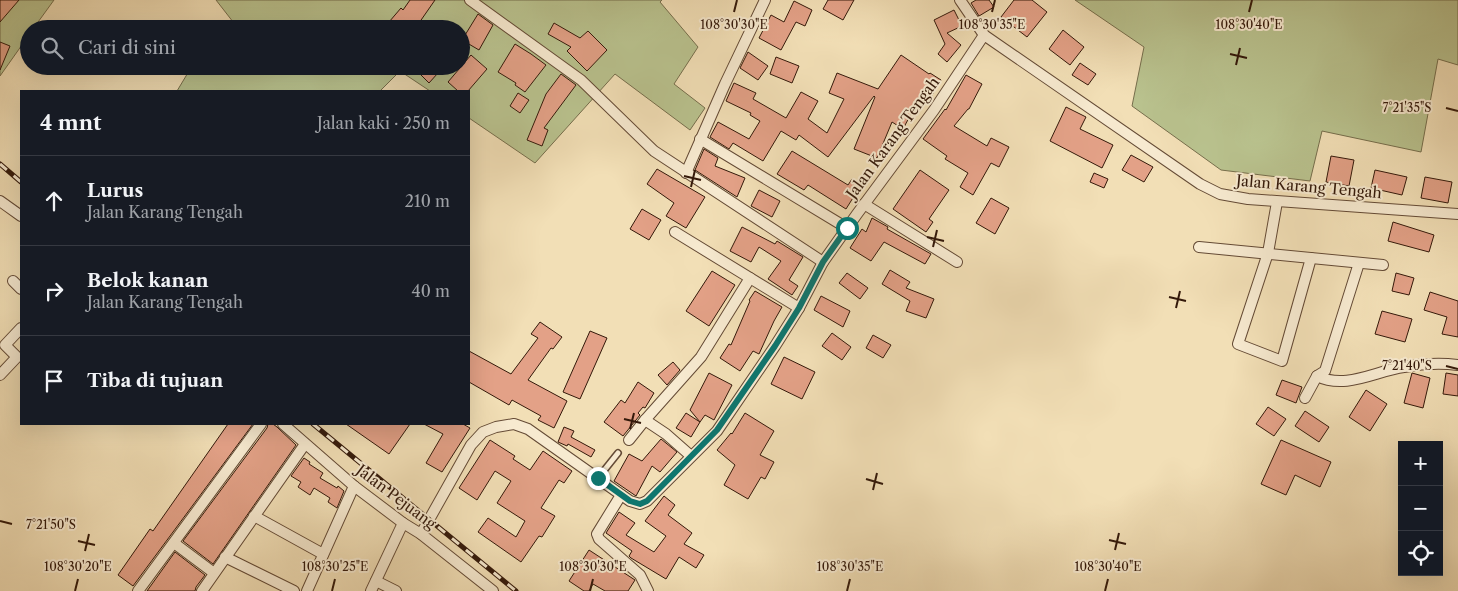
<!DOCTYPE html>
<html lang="id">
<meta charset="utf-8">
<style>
body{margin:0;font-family:"Libre Caslon Text",serif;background:#20242c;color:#f1f3f6}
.controls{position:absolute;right:15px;bottom:15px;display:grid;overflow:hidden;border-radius:0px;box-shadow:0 5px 20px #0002}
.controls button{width:45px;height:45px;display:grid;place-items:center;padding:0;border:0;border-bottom:1px solid #363941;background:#171b24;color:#f1f3f6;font:25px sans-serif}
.stop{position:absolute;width:15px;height:15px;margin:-11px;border:4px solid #0f766e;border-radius:50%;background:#fff}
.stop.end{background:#0f766e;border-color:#fff;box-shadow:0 1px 5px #0008}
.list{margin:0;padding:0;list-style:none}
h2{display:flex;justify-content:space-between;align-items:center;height:65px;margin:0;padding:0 20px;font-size:21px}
h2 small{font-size:16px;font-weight:400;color:#9ea1a6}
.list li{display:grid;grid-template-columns:32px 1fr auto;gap:15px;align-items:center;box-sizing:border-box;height:90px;padding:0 20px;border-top:1px solid #363941}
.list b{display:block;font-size:19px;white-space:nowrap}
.list p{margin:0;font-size:16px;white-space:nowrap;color:#9ea1a6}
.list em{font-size:16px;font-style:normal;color:#9ea1a6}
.icon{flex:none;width:28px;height:28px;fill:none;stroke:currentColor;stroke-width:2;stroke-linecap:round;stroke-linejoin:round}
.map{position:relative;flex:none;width:1458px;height:591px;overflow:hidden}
.search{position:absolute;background:#171b24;box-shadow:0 5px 20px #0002;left:20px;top:20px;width:450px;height:55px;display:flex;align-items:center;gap:12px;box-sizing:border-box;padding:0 18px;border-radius:28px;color:#9ea1a6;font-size:19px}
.panel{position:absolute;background:#171b24;box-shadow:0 5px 20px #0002;left:20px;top:90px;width:450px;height:335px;border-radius:0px}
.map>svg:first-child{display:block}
</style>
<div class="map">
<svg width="1458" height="591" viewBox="0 0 1458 591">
<rect width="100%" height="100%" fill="#f2dfb6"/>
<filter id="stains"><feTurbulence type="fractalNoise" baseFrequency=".004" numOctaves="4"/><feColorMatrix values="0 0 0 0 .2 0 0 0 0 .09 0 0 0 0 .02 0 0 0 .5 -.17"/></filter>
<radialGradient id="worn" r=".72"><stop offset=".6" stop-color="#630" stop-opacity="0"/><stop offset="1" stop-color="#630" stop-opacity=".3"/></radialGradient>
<g fill="#b9c28e" stroke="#766e4c">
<path d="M0,0h54l-21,29h-4v6l-29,41z"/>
<path d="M216,0h446l-2,2 38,45 -24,37 31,24 -15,22 -75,-56 -80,89 -66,-45v-27h-39l-30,-20 -20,20h-203l15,-25h269v-37h-226l2,-2z"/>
<path d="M1075,0h383v65l-20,-6 -17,93 -99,-21 -12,50 -89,-11 -89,-64 12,-59z"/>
</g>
<g fill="#e3a187" stroke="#34190a">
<path d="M0,0h19l-19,22z"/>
<path d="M410,0h25l-16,23 7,6h-43l18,-21 2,2z"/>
<path d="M828,0h26l-11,20 -20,-11z"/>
<path d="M976,0h13l5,7 -15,9 -8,-13z"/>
<path d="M1014,0h18l15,12 -20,25 -26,-20z"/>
<path d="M794,1l18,9 -7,16 -9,-4 -15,28 -22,-12 12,-23 13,7z"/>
<path d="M954,10l8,16 -15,7 14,12 -14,17 -9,-8 7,-10 -11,-24z"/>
<path d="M478,14l15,11 -14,25 -17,-10z"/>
<path d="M554,23l26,15 8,-7 19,19 -20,21 -20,-20 4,-4 -23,-13z"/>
<path d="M1063,30l21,17 -14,18 -21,-16z"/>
<path d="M0,42l10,4 -10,24z"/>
<path d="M515,44l16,10 15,11 -21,27 -10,-7 1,-2 -18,-11z"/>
<path d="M748,52l20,14 -10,14 -18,-12z"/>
<path d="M471,55l16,14 -19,22h-10l-10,-9z"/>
<path d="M901,55l28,19 1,-1 11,7 -13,22 -8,-5 -17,32 -11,-7 -15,36 -23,-9 21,-52 -1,-1 -46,61 -29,-22 -3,5 -15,-9 -18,30 -30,-18 -4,6 -19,-12 8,-15 31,17 11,-18 -10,-6 1,-2 -25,-12 8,-18 22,10 -3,6 33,19 15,-26 17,9 -10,18 19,14 17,-34 -15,-6 8,-20 41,16z"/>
<path d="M776,57l23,9 -7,17 -22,-9z"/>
<path d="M1080,63l16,11 -8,11 -16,-10z"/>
<path d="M412,66h19l7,7 -9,10z"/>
<path d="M561,74l15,11 -32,43 4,2 -6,16 -15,-6 19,-46z"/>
<path d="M966,75l16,9 -13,25h-1l-14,17 33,20 4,-8 18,9 -10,20 -8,-4 -18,32 -13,-8 8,-14 -23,-14 2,-3 -24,-17 22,-30 1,1z"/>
<path d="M518,93l11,7 -9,13 -10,-7z"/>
<path d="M1066,107l20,10 -6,12 33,16 -11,23 -52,-27z"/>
<path d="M704,149l14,9 -3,8 30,12 -8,19 -42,-27z"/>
<path d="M792,151l56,34 4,-6 9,6 -15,24 -38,-24 -4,5 -27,-16z"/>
<path d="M1131,155l22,12 -9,15 -22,-12z"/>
<path d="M1331,156l23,4 -5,26 -23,-4z"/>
<path d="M657,169l48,28 -19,31 -20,-12 8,-13 -27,-19z"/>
<path d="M920,170l29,20 -20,29 4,3 -7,10 -33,-23z"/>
<path d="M1375,170l32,7 -5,18 -31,-7z"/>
<path d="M1094,173l14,6 -4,9 -14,-6z"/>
<path d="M1425,177l27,5 -4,21 -27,-5z"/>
<path d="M759,190l21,11 -8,16 -21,-11z"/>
<path d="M991,198l18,10 -14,26 -19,-11z"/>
<path d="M642,209l19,11 -12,20 -19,-11z"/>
<path d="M872,218l16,9 -1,2 44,25 -6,10 -41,-22 -13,19 -21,-13 12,-19 4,3z"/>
<path d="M1393,222l41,13 -5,17 -41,-11z"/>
<path d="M742,227l33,17 2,-3 26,16 -14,23 9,6 -6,9 -24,-16 13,-18 -22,-14 -8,15 -21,-11z"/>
<path d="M890,270l20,12 -4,6 28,11 -8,19 -20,-7 4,-10 -28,-17z"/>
<path d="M712,271l23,14 -26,41 -23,-15z"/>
<path d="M847,273l21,15 -8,11 -21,-16z"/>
<path d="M1396,273l18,5 -5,17 -17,-4z"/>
<path d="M755,291l27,16 -8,14 -15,33 -6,-3 -13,20 -20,-13 9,-14 2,1 19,-44 -1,-1z"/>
<path d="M1430,292l28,9v36l-16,-3 5,-17 -23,-7z"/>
<path d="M821,296l29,15 -7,16 -29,-17z"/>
<path d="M1382,311l30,8 -7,23 -30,-8z"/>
<path d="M540,322l22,15 -9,12 -2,-1 -23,32 39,21 -13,27 -16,-8 3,-4 -29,-16 -3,5 -40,-23v-31l42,23 27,-36 -7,-4z"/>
<path d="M590,331l17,7 -27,61 -17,-7z"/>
<path d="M832,333l19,14 -9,13 -20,-14z"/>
<path d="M873,335l18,10 -8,13 -17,-10z"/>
<path d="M784,357l31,15 -13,27 -31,-15z"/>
<path d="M673,362l7,8 -13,15 -9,-10z"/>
<path d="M709,373l23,12 -18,35 -9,-5 -5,7 -10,-12z"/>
<path d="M1412,373l18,5 -7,30 -19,-5z"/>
<path d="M1446,373l12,2v21l-15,-2z"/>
<path d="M1282,380l20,7 -6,16 -20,-8z"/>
<path d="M638,382l16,11 -9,15 -2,-1 -5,6 2,2 -17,21 -19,-14 17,-22 4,3z"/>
<path d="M1366,390l21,14 -17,27 -21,-14z"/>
<path d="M1268,407l18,12 -12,17 -18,-12z"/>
<path d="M1305,411l24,16 -10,15 -24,-16z"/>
<path d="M686,413l14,9 -9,15 -15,-9z"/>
<path d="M745,413l29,18 -14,24 14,7 -9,17 -4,-2 -13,22 -24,-14 11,-20 -18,-15 14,-17 1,1z"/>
<path d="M228,424h25l-120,162 -15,-11 32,-46 3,2z"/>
<path d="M268,424h5l4,3 19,18 -83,119 -30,-23 84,-113z"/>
<path d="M346,424h64l-21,30z"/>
<path d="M424,424h39l7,4 -28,44 -16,-9 17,-29z"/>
<path d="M564,427l10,4 -3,6 24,13 -4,7 -23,-13 -1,2 -9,-4z"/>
<path d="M661,439l16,13 -17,20 -8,-6 -16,30 -22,-15 15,-27 13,7z"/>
<path d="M490,440l25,16 -2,3 17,11 13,-19 29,20 -8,12 -5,-3 -18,28 14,8 -13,21 -3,-1 -18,26 -43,-30 10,-14 28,19 9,-16 -28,-18 14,-22 -16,-10 -18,29 -18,-12z"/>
<path d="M1281,440l50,22 -11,25 -25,-12 -9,20 -25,-11z"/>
<path d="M304,458l6,4 -1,2 14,9 -3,5 17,10 1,-2 6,5 -7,17 -9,-6 2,-4 -16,-10 -4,7 -12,-8 3,-5 -10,-6z"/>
<path d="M664,496l11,9 -7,10 24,18 -8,11 20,11 -8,13 -17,-11 -13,22 -35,-21 -2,-2 3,-5 -26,-18 13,-21 16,11 -9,12 28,17 12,-16 -21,-15z"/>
<path d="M589,550l46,30 -7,11h-23l-12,-7 -4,7h-5l-15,-10z"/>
<path d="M175,552l30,23 -9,12 -1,4h-48z"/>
</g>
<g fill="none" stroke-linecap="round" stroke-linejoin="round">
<defs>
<path id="service" d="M598,478l20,-25"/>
<g id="minor">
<path d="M470,0l111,80 73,71 169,111"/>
<path d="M960,0l24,35"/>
<path d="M700,139l147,89"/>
<path d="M686,173l39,-89 40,-84"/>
<path d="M0,201l21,15"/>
<path d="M1277,202l-9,51 -30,91 44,17 29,-103"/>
<path d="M864,204l93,58"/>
<path d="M675,232l124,76"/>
<path d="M1199,247l184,18"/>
<path d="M13,281l8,8"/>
<path d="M0,375l17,-18 -12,-12 16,-17"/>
<path d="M1317,376c29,14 58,-5 87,-9 17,-3 37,-4 54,-2"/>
<path d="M1305,398l12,-22 8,-5 34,-108"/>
<path d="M645,420l21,14 25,22"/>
<path d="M283,424l71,62 49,37 18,11 72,57"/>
<path d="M629,440l16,-20 56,-63 49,-79"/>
<path d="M621,495l-24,39 2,5 41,36 8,16"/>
<path d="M254,516l69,38"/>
<path d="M421,534l50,-89 12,-13 13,-5 18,-3 14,5 102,72 10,3 7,-3 70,-70 58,-85 24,-38 24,-46 34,-48 77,-104 50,-75 216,149 20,10 28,5 210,15"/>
<path d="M174,543l40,30"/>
<path d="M225,557l69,34"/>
<path d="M376,581l20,10"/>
<path d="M138,591l123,-167"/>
<path d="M202,591l103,-147"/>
<path d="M307,591l47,-105"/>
<path d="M371,591l32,-68"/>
</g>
</defs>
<use href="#service" stroke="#644a35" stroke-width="8"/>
<use href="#minor" stroke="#644a35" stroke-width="12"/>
<use href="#service" stroke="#f7ead0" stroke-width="5"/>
<use href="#minor" stroke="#f7ead0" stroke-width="10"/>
<defs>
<g id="rail">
<path d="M0,164l21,18"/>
<path d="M313,424l203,167"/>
</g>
</defs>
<use href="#rail" stroke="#34190a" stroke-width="5"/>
<use href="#rail" stroke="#f7ead0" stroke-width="3" stroke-dasharray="9" stroke-linecap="butt"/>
</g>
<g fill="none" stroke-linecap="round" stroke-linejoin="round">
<path stroke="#0f766e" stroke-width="6" d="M598,478l32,23 10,3 7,-3 70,-71 58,-84 24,-38 24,-46 24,-34"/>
</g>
<path fill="none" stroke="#34190a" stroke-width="2" d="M734,12l3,-12M992,12l3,-12M1249,12l3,-12M1230,54l17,4M1236,65l4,-17M1446,108l12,3M684,176l17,4M691,187l4,-17M927,237l17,4M933,247l4,-17M1169,297l17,4M1176,308l4,-17M1446,366l12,3M624,419l17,4M630,429l4,-16M866,479l17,5M873,490l4,-17M0,521l12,3M1109,540l17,4M78,541l17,4M1115,550l4,-17M85,551l4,-17M75,591l3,-12M332,591l3,-12M590,591l3,-12M847,591l3,-12M1105,591l3,-12"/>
<g text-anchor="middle" stroke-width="4" stroke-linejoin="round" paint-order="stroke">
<g font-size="15" fill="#34190a" stroke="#f7ead0">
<text transform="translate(893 138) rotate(-54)" y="5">Jalan Karang Tengah</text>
<text transform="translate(1309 187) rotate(5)" y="5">Jalan Karang Tengah</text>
<text transform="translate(396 497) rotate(37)" y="5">Jalan Pejuang</text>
</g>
</g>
<g font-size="12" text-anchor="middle" fill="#34190a" stroke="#f7ead0" stroke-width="4" stroke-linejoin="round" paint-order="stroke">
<text x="734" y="29">108°30'30"E</text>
<text x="992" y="29">108°30'35"E</text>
<text x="1249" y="29">108°30'40"E</text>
<text x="1407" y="112">7°21'35"S</text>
<text x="1407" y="370">7°21'40"S</text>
<text x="51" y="529">7°21'50"S</text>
<text x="78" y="571">108°30'20"E</text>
<text x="335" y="571">108°30'25"E</text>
<text x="593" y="571">108°30'30"E</text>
<text x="850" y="571">108°30'35"E</text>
<text x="1108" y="571">108°30'40"E</text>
</g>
<rect width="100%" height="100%" filter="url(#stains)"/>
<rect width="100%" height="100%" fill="url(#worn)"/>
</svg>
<div class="controls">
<button>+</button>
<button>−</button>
<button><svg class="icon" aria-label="locate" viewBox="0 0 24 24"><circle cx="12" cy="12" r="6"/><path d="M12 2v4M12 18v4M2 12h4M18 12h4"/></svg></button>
</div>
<div class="stop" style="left:847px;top:228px"></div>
<div class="stop end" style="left:598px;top:478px"></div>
<div class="search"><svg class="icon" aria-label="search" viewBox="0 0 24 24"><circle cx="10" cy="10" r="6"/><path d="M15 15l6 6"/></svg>Cari di sini</div>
<section class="panel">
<h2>4 mnt<small>Jalan kaki · 250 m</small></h2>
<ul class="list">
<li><svg class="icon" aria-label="ahead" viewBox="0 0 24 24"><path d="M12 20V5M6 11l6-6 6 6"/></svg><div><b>Lurus</b><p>Jalan Karang Tengah</p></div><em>210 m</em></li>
<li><svg class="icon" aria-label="right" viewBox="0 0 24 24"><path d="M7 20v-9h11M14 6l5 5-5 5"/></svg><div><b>Belok kanan</b><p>Jalan Karang Tengah</p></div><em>40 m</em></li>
<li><svg class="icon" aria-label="arrive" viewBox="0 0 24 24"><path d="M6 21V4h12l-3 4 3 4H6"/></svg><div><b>Tiba di tujuan</b></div></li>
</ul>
</section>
</div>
